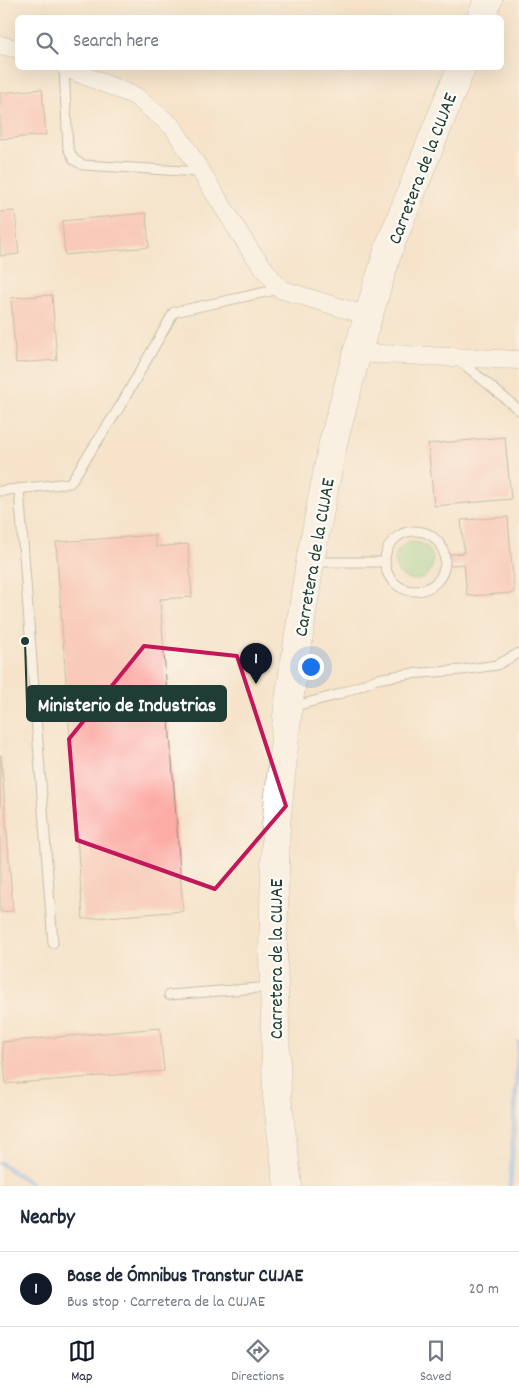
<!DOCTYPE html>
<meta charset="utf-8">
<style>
body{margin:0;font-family:Dekko,sans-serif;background:#f2f2f3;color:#1f2937}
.you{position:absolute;left:310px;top:666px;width:18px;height:18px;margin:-12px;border:4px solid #fff;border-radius:50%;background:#1a73e8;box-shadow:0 0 0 8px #1a73e833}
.badge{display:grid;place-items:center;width:32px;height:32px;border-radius:50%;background:#111827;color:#fff;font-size:16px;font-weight:700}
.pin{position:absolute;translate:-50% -41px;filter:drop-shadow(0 1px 2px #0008)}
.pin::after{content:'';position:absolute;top:26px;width:18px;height:15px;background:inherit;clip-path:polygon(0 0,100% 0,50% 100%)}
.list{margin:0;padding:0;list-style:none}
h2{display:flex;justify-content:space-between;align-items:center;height:65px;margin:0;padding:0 20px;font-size:21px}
h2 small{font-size:16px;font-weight:400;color:#747a83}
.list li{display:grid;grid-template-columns:32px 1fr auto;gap:15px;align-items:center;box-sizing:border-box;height:75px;padding:0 20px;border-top:1px solid #e0e1e3}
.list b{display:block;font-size:19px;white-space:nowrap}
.list p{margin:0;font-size:16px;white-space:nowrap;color:#747a83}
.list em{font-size:16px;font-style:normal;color:#747a83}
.icon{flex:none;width:28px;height:28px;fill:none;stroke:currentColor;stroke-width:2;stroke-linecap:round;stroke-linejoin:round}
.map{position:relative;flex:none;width:519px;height:1186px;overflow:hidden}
.search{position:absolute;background:#fff;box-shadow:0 5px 20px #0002;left:15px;right:15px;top:15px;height:55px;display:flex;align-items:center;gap:12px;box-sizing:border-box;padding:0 18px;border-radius:8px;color:#747a83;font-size:19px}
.sheet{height:140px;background:#fff}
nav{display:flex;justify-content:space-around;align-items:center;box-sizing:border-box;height:70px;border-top:1px solid #e0e1e3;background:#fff;font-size:14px;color:#747a83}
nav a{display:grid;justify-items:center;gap:2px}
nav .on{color:#111827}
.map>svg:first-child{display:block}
</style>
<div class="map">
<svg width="519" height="1186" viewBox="0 0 519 1186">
<rect width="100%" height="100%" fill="#fdfcf7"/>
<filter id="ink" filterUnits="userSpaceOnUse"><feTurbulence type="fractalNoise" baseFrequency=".02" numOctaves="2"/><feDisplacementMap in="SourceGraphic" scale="10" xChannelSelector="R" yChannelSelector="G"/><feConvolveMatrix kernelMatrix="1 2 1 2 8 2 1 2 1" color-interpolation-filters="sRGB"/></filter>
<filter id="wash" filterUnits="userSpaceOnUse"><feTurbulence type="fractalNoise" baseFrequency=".0096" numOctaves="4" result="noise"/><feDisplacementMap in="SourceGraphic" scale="20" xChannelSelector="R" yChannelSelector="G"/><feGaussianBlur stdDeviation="1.12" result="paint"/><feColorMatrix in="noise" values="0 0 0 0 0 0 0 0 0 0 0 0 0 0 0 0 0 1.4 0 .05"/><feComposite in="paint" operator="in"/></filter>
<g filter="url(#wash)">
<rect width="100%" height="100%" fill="#f6e3ca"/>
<circle fill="#8dd18a" stroke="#56875f" cx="414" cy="561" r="19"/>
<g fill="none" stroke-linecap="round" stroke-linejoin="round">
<g stroke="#87b8f3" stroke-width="5">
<path d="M0,1163l35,23"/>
<path d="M510,1186l9,-144"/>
</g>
</g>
<g id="blocks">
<g fill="#fcaca5">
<path d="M42,89l4,46 -46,4v-46z"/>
<path d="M15,211l4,43 -19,2v-44z"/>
<path d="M146,213l3,34 -84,8 -3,-34z"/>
<path d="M52,295l5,65 -41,3 -5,-65z"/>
<path d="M505,437l6,62 -77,7 -6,-62z"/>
<path d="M508,517l6,76 -47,3 -3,-32 -21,2 -1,-11 22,-2 -3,-33z"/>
<path d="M155,535l1,12 32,-3 4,53 -32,2 23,312 -100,8 -27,-377z"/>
<path d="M0,755h1l12,156 -13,1z"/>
<path d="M160,1028l4,43 -158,13 -4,-42z"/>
</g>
</g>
</g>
<g filter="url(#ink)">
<use href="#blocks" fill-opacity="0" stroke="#8a907f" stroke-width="1"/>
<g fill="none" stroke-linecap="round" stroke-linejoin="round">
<defs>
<g id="lane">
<path d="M64,68l4,80 6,12 9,5 117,7"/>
<path d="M459,360l60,50"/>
<path d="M19,489l34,454"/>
<path d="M0,491l70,-8 49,-75 55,-96 106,-23"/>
<circle cx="415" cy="561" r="30"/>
<path d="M313,562h72"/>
<path d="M291,707l46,-12 40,-16 31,-5 54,-4 35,-5 22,-12"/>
<path d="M169,995l102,-8"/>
</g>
<g id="street">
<path d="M0,45l18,4"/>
<path d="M66,68l69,28 38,31 77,123 30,39 88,27"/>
<path d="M357,353l162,7"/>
</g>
<g id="highway">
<path d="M481,18l7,-18"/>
<path d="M288,1186l-11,-90 -4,-142 3,-129 12,-118 22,-145 23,-119 24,-90 32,-105 72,-180"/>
</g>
</defs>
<use href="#lane" stroke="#8a907f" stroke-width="11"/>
<use href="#street" stroke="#8a907f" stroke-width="19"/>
<use href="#highway" stroke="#8a907f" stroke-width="29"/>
<use href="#lane" stroke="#fff" stroke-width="9"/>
<use href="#street" stroke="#fff" stroke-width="18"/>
<use href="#highway" stroke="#fff" stroke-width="28"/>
</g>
</g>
<path d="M0 0H519V1186H0ZM144,646l93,10 49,150 -71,83 -138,-49 -8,-101z" fill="#f6e3ca" fill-opacity=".55" fill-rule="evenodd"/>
<path fill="none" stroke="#c2185b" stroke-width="4" stroke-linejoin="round" d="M144,646l93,10 49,150 -71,83 -138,-49 -8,-101z"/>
<g text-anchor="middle" stroke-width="4.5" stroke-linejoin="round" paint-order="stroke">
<g font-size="19" fill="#1f3d34" stroke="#fdfcf7">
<text transform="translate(421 168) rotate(-69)" y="7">Carretera de la CUJAE</text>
<text transform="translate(313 557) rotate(-80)" y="7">Carretera de la CUJAE</text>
<text transform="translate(275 959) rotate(-90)" y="7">Carretera de la CUJAE</text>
</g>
</g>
<path fill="none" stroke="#1f3d34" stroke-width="2" d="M25 641L27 704"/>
<circle fill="#1f3d34" stroke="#fdfcf7" stroke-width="2" cx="25" cy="641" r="5"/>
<rect fill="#1f3d34" stroke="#1f3d34" stroke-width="2" x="27" y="686" width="199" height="35" rx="5"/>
<g font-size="20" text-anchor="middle" font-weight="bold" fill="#fff">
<text x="127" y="711">Ministerio de Industrias</text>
</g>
</svg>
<div class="you"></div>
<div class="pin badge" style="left:256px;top:684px">1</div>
<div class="search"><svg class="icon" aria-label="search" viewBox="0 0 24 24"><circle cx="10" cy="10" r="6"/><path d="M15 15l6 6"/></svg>Search here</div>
</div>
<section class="sheet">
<h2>Nearby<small></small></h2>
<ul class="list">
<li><span class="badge">1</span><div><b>Base de Ómnibus Transtur CUJAE</b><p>Bus stop · Carretera de la CUJAE</p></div><em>20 m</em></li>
</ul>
</section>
<nav>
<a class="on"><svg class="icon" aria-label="map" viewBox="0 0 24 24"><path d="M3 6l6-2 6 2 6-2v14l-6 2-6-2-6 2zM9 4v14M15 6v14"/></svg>Map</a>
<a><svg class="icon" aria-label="directions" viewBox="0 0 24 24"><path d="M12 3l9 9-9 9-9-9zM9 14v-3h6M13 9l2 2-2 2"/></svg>Directions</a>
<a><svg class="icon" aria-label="saved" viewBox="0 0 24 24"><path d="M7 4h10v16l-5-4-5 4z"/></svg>Saved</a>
</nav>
